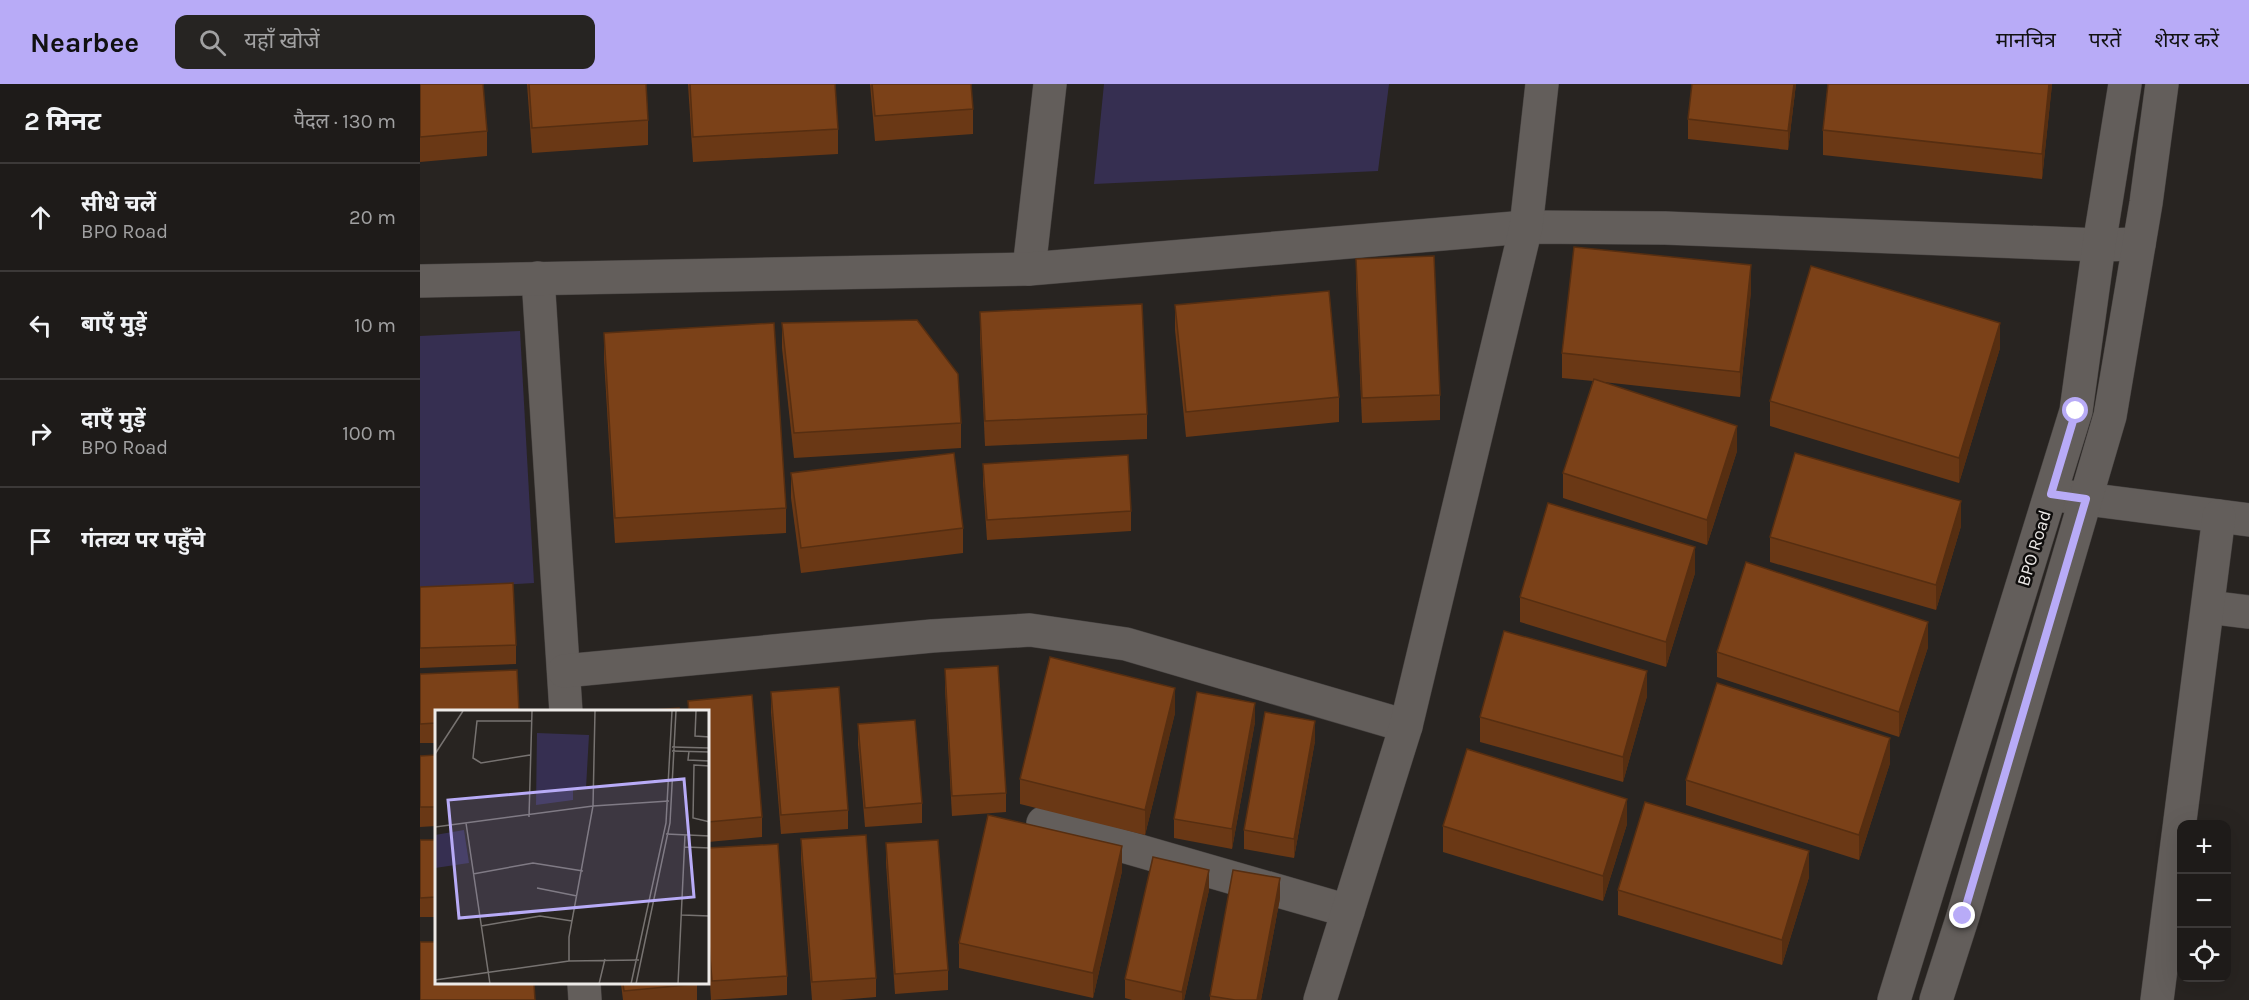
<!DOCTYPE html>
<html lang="hi">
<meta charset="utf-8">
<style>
body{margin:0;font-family:Karla,"Noto Sans Devanagari",sans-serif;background:#262422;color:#f1f3f6}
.controls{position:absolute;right:18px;bottom:18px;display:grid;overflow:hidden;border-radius:12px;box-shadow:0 6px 24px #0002}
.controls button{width:54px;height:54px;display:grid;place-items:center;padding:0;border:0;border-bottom:2px solid #3c3938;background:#1e1b19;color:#f1f3f6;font:30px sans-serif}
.stop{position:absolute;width:18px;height:18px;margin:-14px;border:4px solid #b8abf7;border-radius:50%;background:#fff}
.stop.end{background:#b8abf7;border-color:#fff;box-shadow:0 2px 6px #0008}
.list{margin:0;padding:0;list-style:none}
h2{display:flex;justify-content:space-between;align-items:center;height:78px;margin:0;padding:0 24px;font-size:26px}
h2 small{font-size:20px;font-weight:400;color:#a1a1a2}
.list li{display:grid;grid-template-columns:39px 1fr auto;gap:18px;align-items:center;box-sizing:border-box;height:108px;padding:0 24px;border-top:2px solid #3c3938}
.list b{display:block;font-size:22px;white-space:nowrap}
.list p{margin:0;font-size:20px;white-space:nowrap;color:#a1a1a2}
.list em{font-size:20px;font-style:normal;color:#a1a1a2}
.icon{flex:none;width:33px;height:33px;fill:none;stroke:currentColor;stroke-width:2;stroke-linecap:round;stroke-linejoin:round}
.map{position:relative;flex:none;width:1829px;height:916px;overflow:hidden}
header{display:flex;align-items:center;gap:36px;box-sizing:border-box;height:84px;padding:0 30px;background:#b8abf7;color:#111}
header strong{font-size:28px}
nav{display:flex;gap:33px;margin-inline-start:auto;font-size:21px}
.search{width:420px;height:54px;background:#262422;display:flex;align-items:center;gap:15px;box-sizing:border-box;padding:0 21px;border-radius:12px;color:#a1a1a2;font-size:22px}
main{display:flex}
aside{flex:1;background:#1e1b19}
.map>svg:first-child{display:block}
</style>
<header>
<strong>Nearbee</strong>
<div class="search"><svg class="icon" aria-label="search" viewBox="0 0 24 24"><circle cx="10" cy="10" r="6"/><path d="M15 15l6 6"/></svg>यहाँ खोजें</div>
<nav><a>मानचित्र</a><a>परतें</a><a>शेयर करें</a></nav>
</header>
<main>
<aside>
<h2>2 मिनट<small>पैदल · 130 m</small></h2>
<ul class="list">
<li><svg class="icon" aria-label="ahead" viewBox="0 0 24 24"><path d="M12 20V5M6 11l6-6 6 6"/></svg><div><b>सीधे चलें</b><p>BPO Road</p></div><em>20 m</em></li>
<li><svg class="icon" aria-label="left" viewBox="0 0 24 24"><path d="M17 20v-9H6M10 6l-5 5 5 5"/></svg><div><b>बाएँ मुड़ें</b></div><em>10 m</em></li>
<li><svg class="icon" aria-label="right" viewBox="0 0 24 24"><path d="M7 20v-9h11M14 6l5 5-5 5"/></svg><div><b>दाएँ मुड़ें</b><p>BPO Road</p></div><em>100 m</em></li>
<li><svg class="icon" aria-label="arrive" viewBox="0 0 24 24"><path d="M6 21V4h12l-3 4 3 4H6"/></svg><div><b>गंतव्य पर पहुँचे</b></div></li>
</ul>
</aside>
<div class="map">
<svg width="1829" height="916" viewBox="0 0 1829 916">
<rect width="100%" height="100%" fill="#282421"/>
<g fill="#362f51">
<path d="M684,0h285l-11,87 -284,13z"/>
<path d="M100,247l14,252 -114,7v-254z"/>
</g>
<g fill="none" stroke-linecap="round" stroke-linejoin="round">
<defs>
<g id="minor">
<path d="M609,185l21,-185"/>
<path d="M118,194l28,434"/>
<path d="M0,197l609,-12 497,-42 139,1 434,17 40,-1"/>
<path d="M1643,412l186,24"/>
<path d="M1788,523l41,5"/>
<path d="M144,587l368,-35 98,-6 96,14 280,82"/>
<path d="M623,739l305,88"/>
<path d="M164,900l1,16"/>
<path d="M900,916l86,-274 120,-499 16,-143"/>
<path d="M1474,916l182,-589 23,-166 26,-161"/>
<path d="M1516,916l27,-84 147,-500 36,-213 16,-119"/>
<path d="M1737,916l62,-484"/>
</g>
</defs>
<use href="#minor" stroke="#464240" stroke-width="34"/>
<use href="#minor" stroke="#635e5b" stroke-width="33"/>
</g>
<g fill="#6a3815">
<path d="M0,0l67,47v25l-67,6z"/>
<path d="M107,0h119l2,36v25l-116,8z"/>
<path d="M268,0h147l3,45v25l-145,8z"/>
<path d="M450,0h101l2,25v25l-98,7z"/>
<path d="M1272,0h104l-8,66 -100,-11v-20z"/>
<path d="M1408,0h224l-10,95 -219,-24v-25z"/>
<path d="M936,175l84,136v25l-78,3 -6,-139z"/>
<path d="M1331,207l-11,106 -137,-15 134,69 -30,94 -144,-47v-25l30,-92 -31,-3v-25z"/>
<path d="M755,221l164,92v25l-153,15 -11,-107z"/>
<path d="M560,228l167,102v25l-162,7 -5,-109z"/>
<path d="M362,239l179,100v25l-167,10 -12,-110z"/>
<path d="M184,249l182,175v25l-171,10 -11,-184z"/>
<path d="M1580,264l-41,135 -189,-57v-25z"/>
<path d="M563,380l148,47v20l-144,9 -4,-57z"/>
<path d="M371,389l172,55v25l-162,20 -10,-75z"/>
<path d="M1541,442l-25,84 -166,-48v-25z"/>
<path d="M1275,489l-29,94 -146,-45v-25z"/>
<path d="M0,503l96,58v19l-96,4z"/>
<path d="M1508,563l-29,90 -182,-60v-25z"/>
<path d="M525,585l61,124v19l-54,4 -7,-127z"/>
<path d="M0,590l16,38v31h-16z"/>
<path d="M351,608l77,118v19l-67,5 -10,-122z"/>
<path d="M332,611l10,122v20l-54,5v-130h-20v-11z"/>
<path d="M1227,612l-24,86 -143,-40v-25z"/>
<path d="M755,629l-30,122 -125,-31v-25z"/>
<path d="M835,638l-23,127 -58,-11v-19z"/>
<path d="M438,640l64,79v20l-57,4 -7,-83z"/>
<path d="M895,657l-21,117 -50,-9v-19z"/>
<path d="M16,671v71l-16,1v-71z"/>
<path d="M1470,679l-31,97 -173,-55v-25z"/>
<path d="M1207,740l-24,77 -160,-49v-26z"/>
<path d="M381,755l75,139v19l-36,3h-28l-11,-141z"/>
<rect x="0" y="756" width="16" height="77"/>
<path d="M466,759l62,127v20l-53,4 -9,-131z"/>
<path d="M288,764l79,128v19l-76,5 -3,-50z"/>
<path d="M702,787l-29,127 -134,-30v-25z"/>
<path d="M1389,793l-27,88 -164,-50v-25z"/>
<path d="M789,806l-25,110h-52l-7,-2v-19z"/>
<path d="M860,814l-19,102h-51v-4z"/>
<path d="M201,900h76v16h-74z"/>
</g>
<g fill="#562e11">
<path d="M1374,0h2l-8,66v-19z"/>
<path d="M1629,0h3l-10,95v-25z"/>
<path d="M1331,181v26l-11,106v-25z"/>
<path d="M1580,239v25l-41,135v-25z"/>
<path d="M1317,342v25l-30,94v-25z"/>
<path d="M1541,417v25l-25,84v-25z"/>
<path d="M1275,463v26l-29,94v-25z"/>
<path d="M1508,538v25l-29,90v-25z"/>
<path d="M1227,587v25l-24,86v-25z"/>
<path d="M755,604v25l-30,122v-25z"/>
<path d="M835,619v19l-23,127v-20z"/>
<path d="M895,637v20l-21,117v-19z"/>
<path d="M1470,654v25l-31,97v-25z"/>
<path d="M1207,715v25l-24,77v-25z"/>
<path d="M702,762v25l-29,127v-25z"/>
<path d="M1389,767v26l-27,88v-25z"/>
<path d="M789,786v20l-25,110h-2v-8z"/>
<path d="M860,794v20l-19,102h-4z"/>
</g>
<g fill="#7b4118" stroke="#562e11" stroke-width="1.5">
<path d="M0,0h63l4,47 -67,6z"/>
<path d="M109,0h117l2,36 -116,8z"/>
<path d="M270,0h145l3,45 -145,8z"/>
<path d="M452,0h99l2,25 -98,7z"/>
<path d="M1272,0h102l-6,47 -100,-12z"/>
<path d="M1408,0h221l-7,70 -219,-24z"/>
<path d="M1154,163l177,18 -11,107 -178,-19z"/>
<path d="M1014,172l6,139 -78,3 -6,-139z"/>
<path d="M1391,182l189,57 -41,135 -189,-57z"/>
<path d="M909,207l10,106 -153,15 -11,-107z"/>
<path d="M722,220l5,110 -162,7 -5,-109z"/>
<path d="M497,236l41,54 3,49 -167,10 -12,-110z"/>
<path d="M354,239l12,185 -171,10 -11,-185z"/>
<path d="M1174,295l143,47 -30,94 -144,-47z"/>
<path d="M534,369l9,75 -162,20 -10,-75z"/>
<path d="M1375,369l166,48 -25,84 -166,-48z"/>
<path d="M708,371l3,56 -144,9 -4,-56z"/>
<path d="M1128,419l147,44 -29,95 -146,-45z"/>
<path d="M1326,478l182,60 -29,90 -182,-60z"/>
<path d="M93,499l3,62 -96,3v-61z"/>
<path d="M1084,547l143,40 -24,86 -143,-40z"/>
<path d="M630,573l125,31 -30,122 -125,-31z"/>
<path d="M578,582l8,127 -54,3 -7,-127z"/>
<path d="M97,586l2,42h-83v11l-16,1v-50z"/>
<path d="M1297,599l173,55 -31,97 -173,-55z"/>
<path d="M419,603l9,123 -67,5 -10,-123z"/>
<path d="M777,608l58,11 -23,126 -58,-10z"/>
<path d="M332,611l10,122 -54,5v-110h-19l-1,-11z"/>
<path d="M259,624v4h-52z"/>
<path d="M845,628l50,9 -21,118 -50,-9z"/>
<path d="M495,636l7,83 -57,5 -7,-84z"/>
<path d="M1047,665l160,50 -24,77 -160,-50z"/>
<path d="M16,671v52h-16v-51z"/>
<path d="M1225,718l164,49 -27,89 -164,-50z"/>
<path d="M568,731l134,31 -29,127 -134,-30z"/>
<path d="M446,751l10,143 -64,4 -11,-143z"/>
<path d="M0,756h16v57l-16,1z"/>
<path d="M518,756l10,130 -53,4 -9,-131z"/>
<path d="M358,760l9,132 -75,5 -4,-50v-83z"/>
<path d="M733,773l56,13 -27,122 -57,-13z"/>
<path d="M813,786l47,8 -23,122h-22l-25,-4z"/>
<path d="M0,858h16v42h98l1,16h-115z"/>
<path d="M203,900h74l-73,7z"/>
</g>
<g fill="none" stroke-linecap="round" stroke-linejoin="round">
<path stroke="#b8abf7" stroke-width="8" d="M1543,832l123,-417 -35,-5 25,-83"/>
</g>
<g text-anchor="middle" stroke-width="5" stroke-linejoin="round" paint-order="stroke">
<g font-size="18" fill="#edeae8" stroke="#0f0d0c">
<text transform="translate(1614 464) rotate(-73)" y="6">BPO Road</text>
</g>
</g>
<g transform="translate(15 626)">
<rect width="274" height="274" fill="#282421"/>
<path d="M102,23l52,2 -3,53h-13v12l-37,5zM29,120l5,33 -34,5v-33z" fill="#362f51"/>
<path fill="none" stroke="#777371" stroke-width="1.5" d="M261,1l-1,25 15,1M237,37l38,1M237,41l38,1M254,41l-1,9 22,1M0,44l28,-43M95,45l-49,8 -8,-5 4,-37h54M275,56l-16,-1 -1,53 17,4M94,107l3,-106M31,113l24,161M0,117l158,-21 76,-5M231,124l44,2M250,137l25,1M38,164l60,-11 50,8M102,178l40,8M247,205l28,1M46,216l59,-10 32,5M134,251v-24l24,-131 2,-95M0,270l134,-19 70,-1M164,274l6,-25M196,274l35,-161 6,-112M201,274l34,-161 6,-112M243,274l7,-149"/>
<path fill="#b8abf7" fill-opacity="0.15" stroke="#b8abf7" stroke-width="3" d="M249,69l10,118 -235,21 -11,-118z"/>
<rect width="274" height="274" fill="none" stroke="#edeae8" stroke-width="3"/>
</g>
</svg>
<div class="controls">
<button>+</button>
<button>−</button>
<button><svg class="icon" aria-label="locate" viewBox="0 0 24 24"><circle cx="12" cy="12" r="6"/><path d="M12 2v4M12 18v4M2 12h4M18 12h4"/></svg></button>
</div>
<div class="stop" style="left:1656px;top:327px"></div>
<div class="stop end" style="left:1543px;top:832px"></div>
</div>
</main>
